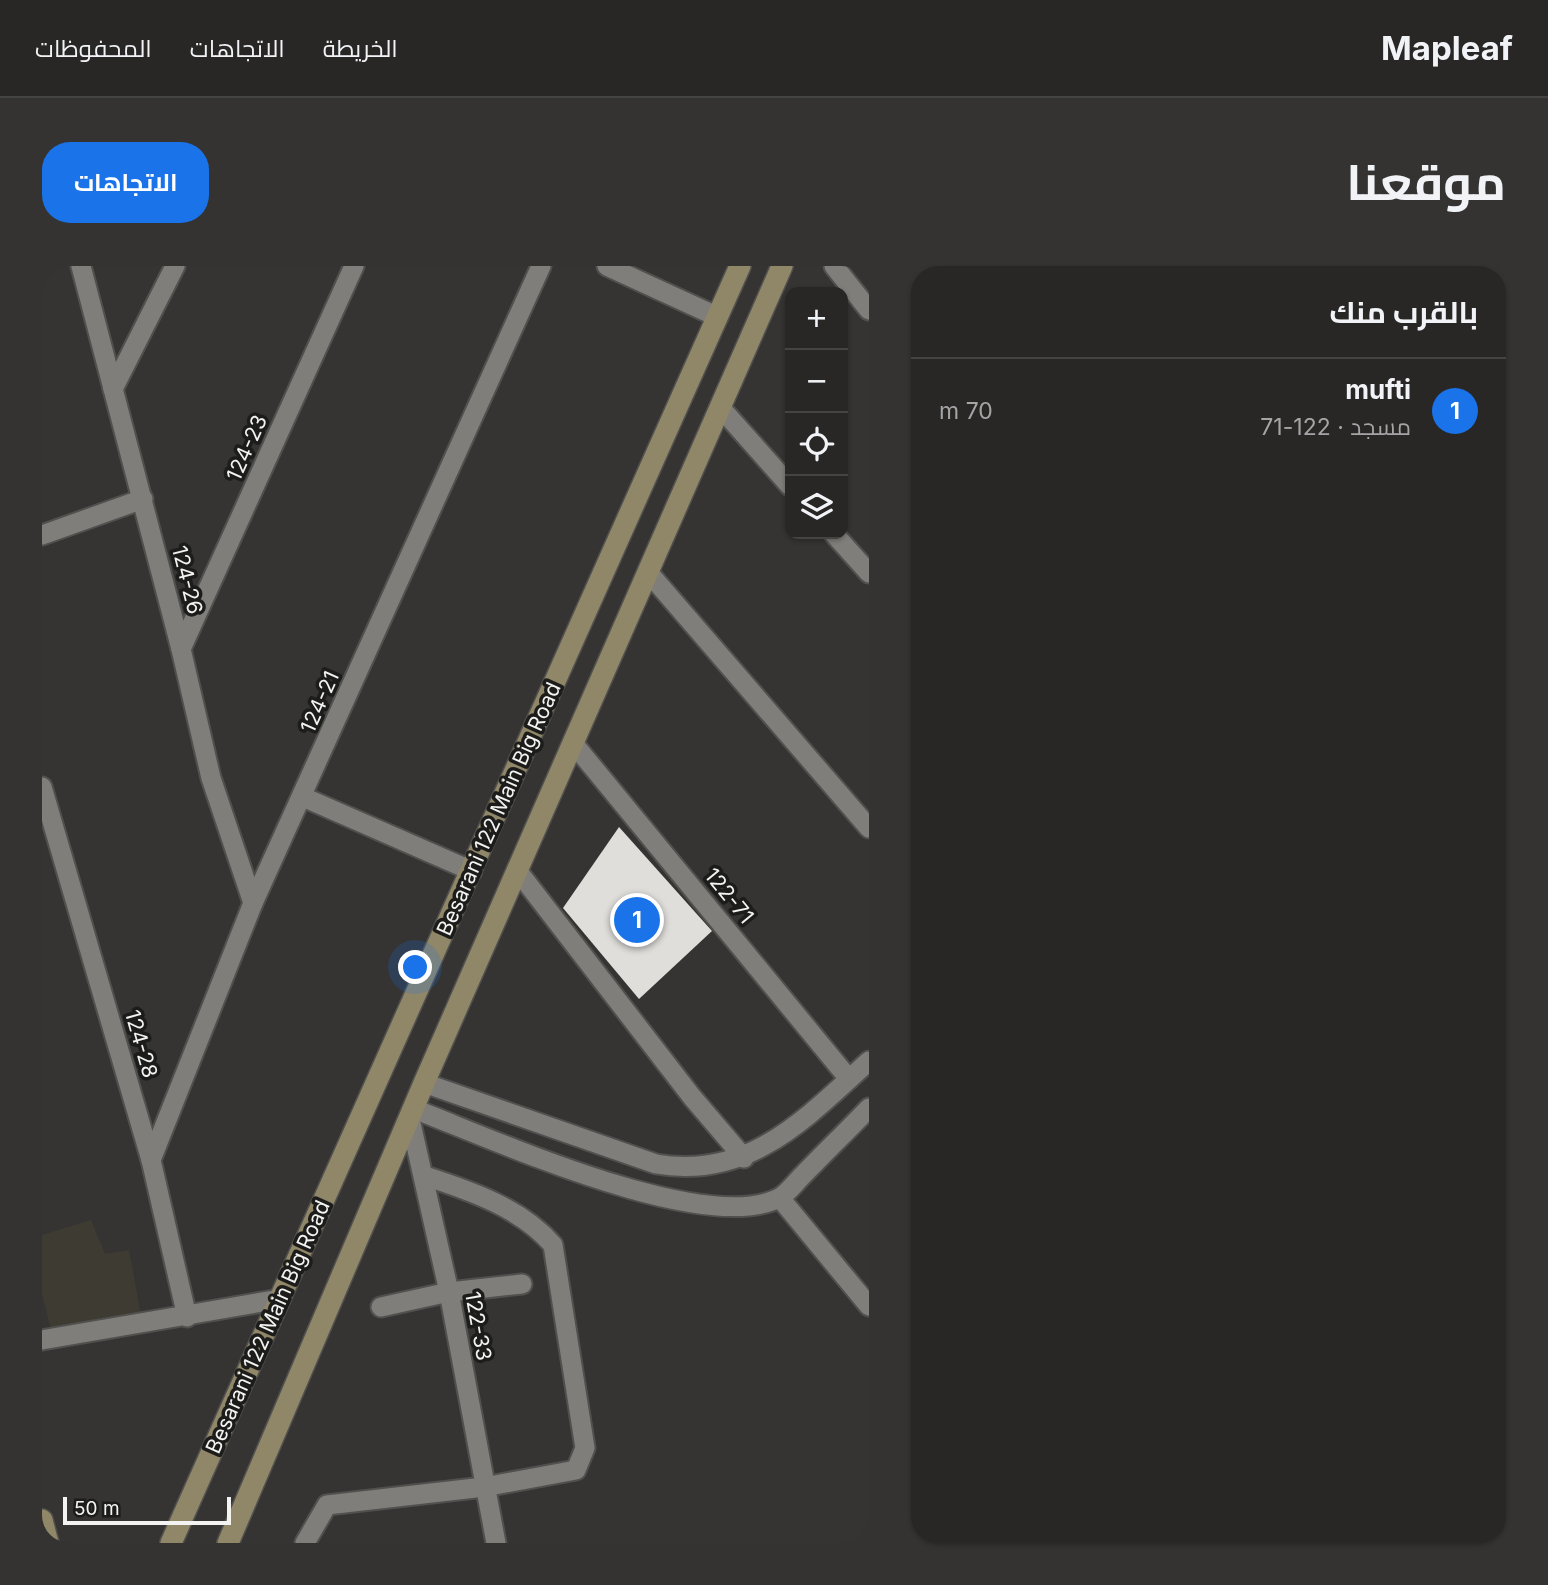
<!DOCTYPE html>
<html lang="ar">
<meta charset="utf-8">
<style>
body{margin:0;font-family:Inter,Cairo,sans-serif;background:#343332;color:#f1f3f6;direction:rtl}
.controls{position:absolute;right:21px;top:21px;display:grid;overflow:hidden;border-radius:14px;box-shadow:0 2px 5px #0004}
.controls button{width:63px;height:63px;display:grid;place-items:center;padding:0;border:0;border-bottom:2px solid #444443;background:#282726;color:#f1f3f6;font:35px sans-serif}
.scale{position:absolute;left:21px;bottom:18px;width:168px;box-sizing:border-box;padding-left:7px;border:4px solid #f3f3f1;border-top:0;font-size:19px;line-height:24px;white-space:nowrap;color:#f3f3f1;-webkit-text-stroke:5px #1c1c1b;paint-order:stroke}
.you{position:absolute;left:374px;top:702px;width:24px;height:24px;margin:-18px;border:5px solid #fff;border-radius:50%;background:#1a73e8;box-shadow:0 0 0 10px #1a73e833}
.badge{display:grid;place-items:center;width:46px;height:46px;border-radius:50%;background:#1a73e8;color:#fff;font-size:23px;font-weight:700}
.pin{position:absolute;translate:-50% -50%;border:4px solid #fff;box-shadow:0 2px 7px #0006}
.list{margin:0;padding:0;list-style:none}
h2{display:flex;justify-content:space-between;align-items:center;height:91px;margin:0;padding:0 28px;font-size:30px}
h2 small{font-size:23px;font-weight:400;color:#a5a5a7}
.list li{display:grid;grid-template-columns:46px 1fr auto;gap:21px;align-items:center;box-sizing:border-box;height:105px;padding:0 28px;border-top:2px solid #444443}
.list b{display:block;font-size:26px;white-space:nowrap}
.list p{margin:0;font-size:23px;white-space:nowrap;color:#a5a5a7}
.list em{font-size:23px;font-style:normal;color:#a5a5a7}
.icon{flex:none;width:38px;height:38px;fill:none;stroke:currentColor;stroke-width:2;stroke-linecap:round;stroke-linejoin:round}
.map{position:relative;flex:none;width:827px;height:1277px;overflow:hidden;direction:ltr;border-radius:28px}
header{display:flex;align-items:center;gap:42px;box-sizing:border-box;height:98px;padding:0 35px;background:#282726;border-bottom:2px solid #444443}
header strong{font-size:33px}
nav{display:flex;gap:38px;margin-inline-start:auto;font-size:24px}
.intro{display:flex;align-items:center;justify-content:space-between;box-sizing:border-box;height:168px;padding:0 42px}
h1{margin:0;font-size:49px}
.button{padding:18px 32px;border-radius:28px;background:#1a73e8;color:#fff;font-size:24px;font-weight:700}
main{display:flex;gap:42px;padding:0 42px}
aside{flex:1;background:#282726;border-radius:28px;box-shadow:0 2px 5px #0004}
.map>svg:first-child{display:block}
</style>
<header>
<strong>Mapleaf</strong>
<nav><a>الخريطة</a><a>الاتجاهات</a><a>المحفوظات</a></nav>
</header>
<div class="intro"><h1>موقعنا</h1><a class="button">الاتجاهات</a></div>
<main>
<aside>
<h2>بالقرب منك<small></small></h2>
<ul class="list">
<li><span class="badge">1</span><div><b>mufti</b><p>مسجد · 122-71</p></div><em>70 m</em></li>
</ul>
</aside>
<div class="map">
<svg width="827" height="1277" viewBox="0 0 827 1277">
<rect width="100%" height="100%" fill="#353432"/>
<path fill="#3e3b33" d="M49,954l14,34 24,-4 12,65 -89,18 -10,-39v-59z"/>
<path fill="#dfdedb" d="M577,561l93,104 -73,68 -76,-91z"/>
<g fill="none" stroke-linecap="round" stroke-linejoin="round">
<defs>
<g id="minor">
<path d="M39,0l100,383 30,129 42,125"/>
<path d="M565,0l111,51"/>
<path d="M792,0l35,44"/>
<path d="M71,123l62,-123"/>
<path d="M678,141l70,79"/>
<path d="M792,268l35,39"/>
<path d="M0,269l101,-36"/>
<path d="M606,306l221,256"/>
<path d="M139,383l173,-383"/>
<path d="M531,477l276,336"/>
<path d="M0,521l109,373 36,157"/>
<path d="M261,531l169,74"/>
<path d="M475,604l175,227 52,61"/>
<path d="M382,817l232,81c93,16 149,-45 213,-103"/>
<path d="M372,843c79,30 290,127 365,89 8,-4 16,-15 23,-22 22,-23 45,-45 67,-68"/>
<path d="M368,853l39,173 47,251"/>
<path d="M109,894l102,-257 288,-637"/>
<path d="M738,932l89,108"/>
<path d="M339,1041l68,-15 73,-8"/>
<path d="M0,1074l238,-41"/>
<path d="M263,1277l22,-38 157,-18 92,-17 9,-22 -32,-203c-32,-37 -82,-54 -128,-69"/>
</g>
<g id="secondary">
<path d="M0,1254l6,23"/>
<path d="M129,1277l569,-1277"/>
<path d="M186,1277l196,-460 358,-817"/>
</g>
</defs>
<use href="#minor" stroke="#50504e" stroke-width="23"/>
<use href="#secondary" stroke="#50504e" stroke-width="24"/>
<use href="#minor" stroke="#7f7e7b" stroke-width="19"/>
<use href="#secondary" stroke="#908668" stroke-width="21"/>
</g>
<g text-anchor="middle" stroke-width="7" stroke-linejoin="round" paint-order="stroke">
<g font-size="21" fill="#f3f3f1" stroke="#1c1c1b">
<text transform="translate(205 182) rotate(-66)" y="7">124-23</text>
<text transform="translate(145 314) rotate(76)" y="7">124-26</text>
<text transform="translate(278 436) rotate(-66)" y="7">124-21</text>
<text transform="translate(457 543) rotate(-66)" y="7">Besarani 122 Main Big Road</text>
<text transform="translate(687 630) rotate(51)" y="7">122-71</text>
<text transform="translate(99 778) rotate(74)" y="7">124-28</text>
<text transform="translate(436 1060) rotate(80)" y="7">122-33</text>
<text transform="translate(226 1061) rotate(-66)" y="7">Besarani 122 Main Big Road</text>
</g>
</g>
</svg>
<div class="controls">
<button>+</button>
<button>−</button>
<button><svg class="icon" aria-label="locate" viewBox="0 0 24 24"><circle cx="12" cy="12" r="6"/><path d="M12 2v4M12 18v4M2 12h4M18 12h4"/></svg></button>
<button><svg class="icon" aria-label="layers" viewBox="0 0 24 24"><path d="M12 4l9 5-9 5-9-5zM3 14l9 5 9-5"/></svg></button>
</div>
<div class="scale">50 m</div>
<div class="you"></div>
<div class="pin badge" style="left:595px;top:654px">1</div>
</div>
</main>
